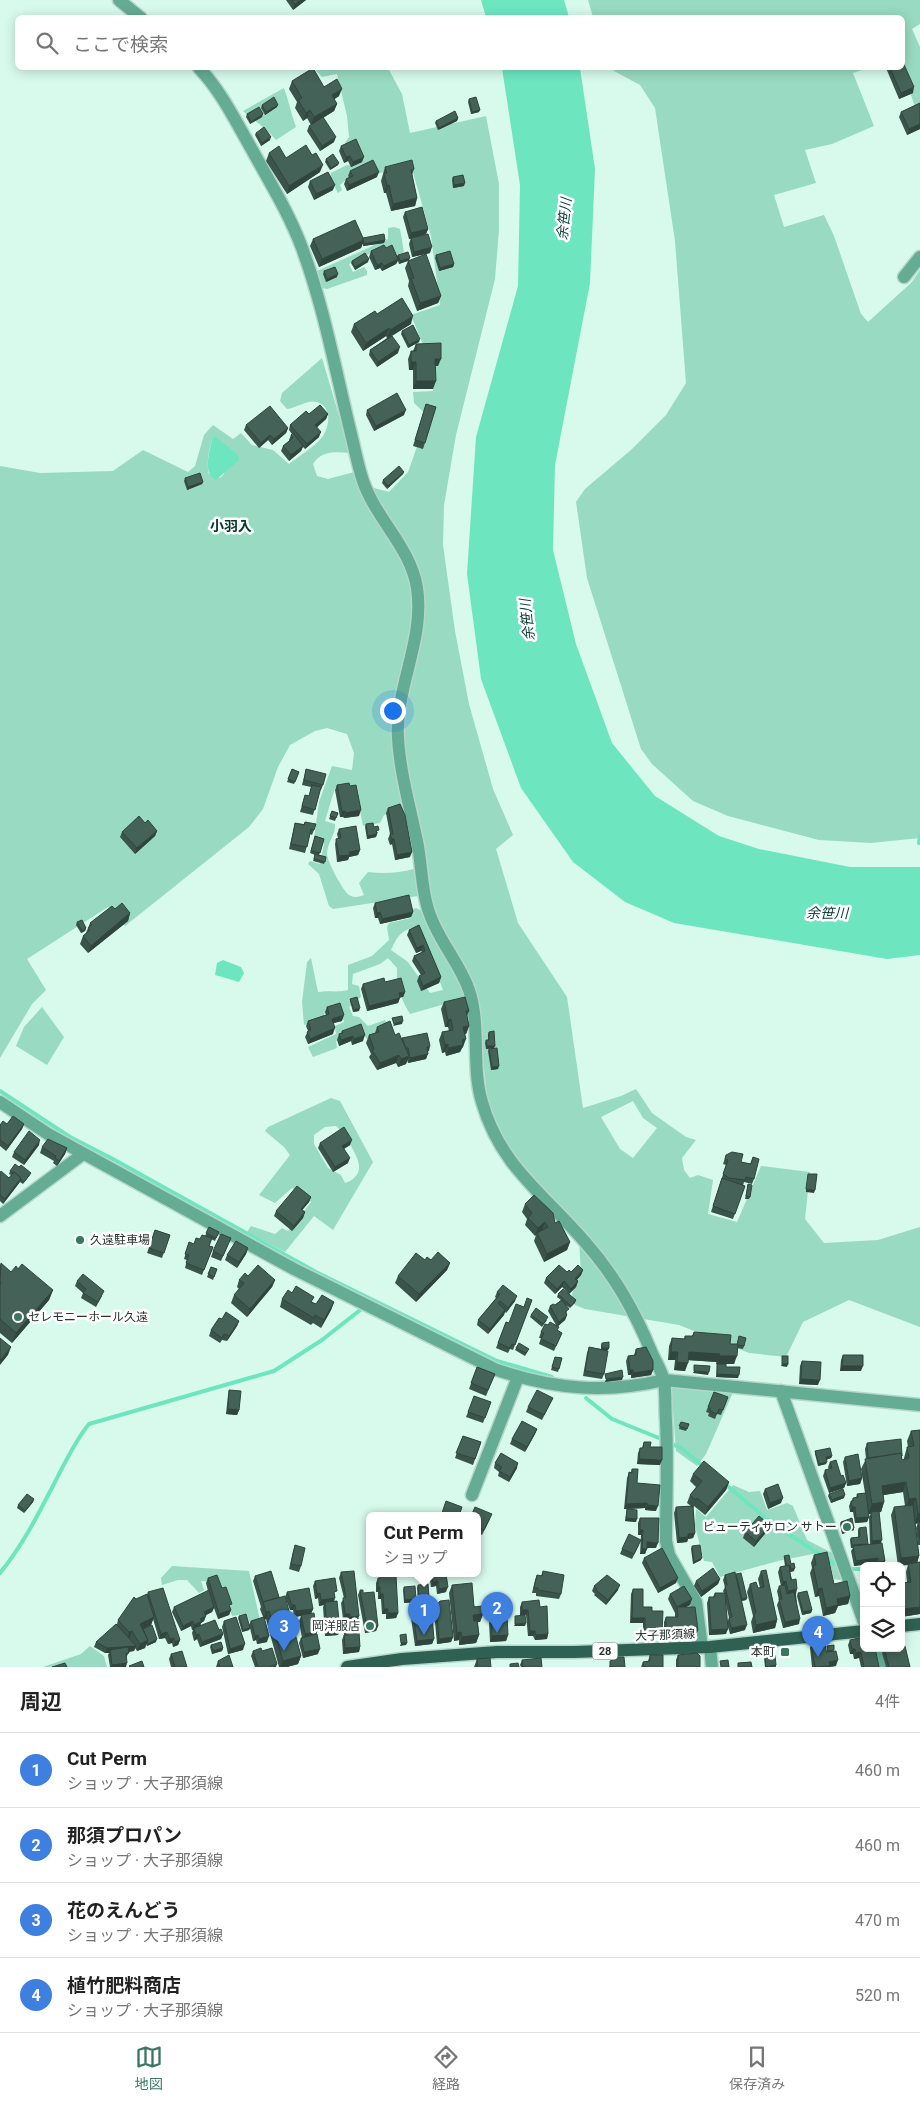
<!DOCTYPE html>
<html lang="ja">
<meta charset="utf-8">
<style>
body{margin:0;font-family:Roboto,"Noto Sans JP",sans-serif;background:#f2f2f2;color:#222}
.controls{position:absolute;right:15px;bottom:15px;display:grid;overflow:hidden;border-radius:8px;box-shadow:0 2px 12px #0003}
.controls button{width:45px;height:45px;display:grid;place-items:center;padding:0;border:0;border-bottom:1px solid #e0e0e0;background:#fff;color:#222;font:25px sans-serif}
.you{position:absolute;left:392px;top:710px;width:18px;height:18px;margin:-12px;border:4px solid #fff;border-radius:50%;background:#1a73e8;box-shadow:0 0 0 8px #1a73e833}
.badge{display:grid;place-items:center;width:32px;height:32px;border-radius:50%;background:#3a7763;color:#fff;font-size:16px;font-weight:700}
.pin{position:absolute;translate:-50% -41px;filter:drop-shadow(0 1px 2px #0008)}
.pin::after{content:'';position:absolute;top:26px;width:18px;height:15px;background:inherit;clip-path:polygon(0 0,100% 0,50% 100%)}
.popup{position:absolute;left:366px;top:1512px;width:115px;height:65px;box-sizing:border-box;display:grid;place-content:center;border-radius:8px;background:#fff;filter:drop-shadow(0 1px 4px #0005);font-size:16px;white-space:nowrap;color:#767676}
.popup b{font-size:19px;color:#222}
.popup::after{content:'';position:absolute;left:50%;top:100%;margin-left:-10px;border:10px solid transparent;border-top-color:#fff}
.list{margin:0;padding:0;list-style:none}
h2{display:flex;justify-content:space-between;align-items:center;height:65px;margin:0;padding:0 20px;font-size:21px}
h2 small{font-size:16px;font-weight:400;color:#767676}
.list li{display:grid;grid-template-columns:32px 1fr auto;gap:15px;align-items:center;box-sizing:border-box;height:75px;padding:0 20px;border-top:1px solid #e0e0e0}
.list b{display:block;font-size:19px;white-space:nowrap}
.list p{margin:0;font-size:16px;white-space:nowrap;color:#767676}
.list em{font-size:16px;font-style:normal;color:#767676}
.icon{flex:none;width:28px;height:28px;fill:none;stroke:currentColor;stroke-width:2;stroke-linecap:round;stroke-linejoin:round}
.map{position:relative;flex:none;width:920px;height:1667px;overflow:hidden}
.search{position:absolute;background:#fff;box-shadow:0 2px 12px #0003;left:15px;right:15px;top:15px;height:55px;display:flex;align-items:center;gap:12px;box-sizing:border-box;padding:0 18px;border-radius:8px;color:#767676;font-size:19px}
.sheet{height:365px;background:#fff}
nav{display:flex;justify-content:space-around;align-items:center;box-sizing:border-box;height:70px;border-top:1px solid #e0e0e0;background:#fff;font-size:14px;color:#767676}
nav a{display:grid;justify-items:center;gap:2px}
nav .on{color:#3a7763}
.map>svg:first-child{display:block}
</style>
<div class="map">
<svg width="920" height="1667" viewBox="0 0 920 1667">
<rect width="100%" height="100%" fill="#d7faed"/>
<g fill="#98dac2" fill-rule="evenodd">
<path d="M588,0h332v24l-8,5 8,18v75l-18,-54v-50l-309,-1z"/>
<path d="M318,68h70l14,26 8,39 76,-17 13,68v46l-4,49 -39,156 -12,70 -1,40 12,86 14,73 24,85 20,46 -17,14 22,74 49,74 16,111 38,-12 15,-7 16,24 34,24 10,3 -14,18 2,12 6,8 8,-3 15,5 -5,34 29,8 24,-56 49,6 -5,47 19,24 54,-3 42,-13v100l-71,-27 -46,22 -17,35 -37,-4 -70,-28 -94,-16 -10,-4 -3,-11 9,-21 -2,-33 -77,-100 -14,-34 -11,-106 -29,3 -38,11c-9,-14 -14,-30 -13,-46l-9,-10 -8,6 -27,10 -1,10 7,2 2,11 -12,10 4,9 6,1 9,9 17,-6 6,8 -21,11h-3l-5,-6 -26,8 1,7 -24,9 -5,-10 28,-13 -1,-8 9,-4 -4,-13 -16,5v4l-20,7 -2,-23 5,-40 4,-4 7,34c12,-2 17,1 30,-2v-25l24,-9 17,-16 -2,-13 2,-4 22,-5v-8l5,-2 6,3 9,-7 -15,-82 -22,-10 -10,3 -4,8 -17,3 -7,-36 -11,-6 -10,4 -10,33 10,3c1,11 -8,18 -8,30 0,7 16,37 22,41 5,3 10,2 15,0l-5,-12 9,-11c16,2 30,1 46,-3l3,3 1,24 -85,13 -4,-3 -10,-32 -11,-10 2,-3 10,3 4,-20 -2,-4 -8,-2 5,-36 13,-36 20,4 2,-17 -7,-19 -20,-6 -12,3 -25,14 -12,22 -15,42 -14,18 -124,99 -17,-19 -81,52 19,31 -14,14 -32,54v-592l40,7 73,-2 30,-21 45,22 7,-6 9,-31 9,-10 20,14 8,-6 11,12 21,5 16,14c11,-9 26,-17 34,-28 7,-11 9,-29 -6,-34 -9,-3 -21,6 -30,7l-7,-8 2,-8 40,-35 28,95c-15,-1 -28,-3 -37,11l4,12 11,3 26,-7 5,12 30,8 19,-20 20,-56 -14,-13 -1,-11 20,-1 4,-42 -13,-2 -13,-32 29,-10 -9,-69 -19,-67h-21l-13,5 -6,-9 -16,6 -16,14 2,5 -4,3 -8,-15 1,-5 16,-8 8,1 -10,-23 4,-6 -2,-21 -10,-42 -15,3 -7,-8zM212,439l12,35 -4,4 -11,-4c-3,-13 0,-23 3,-35zM412,928l14,17 17,45 -13,3 -22,-31 -17,-12c5,-11 9,-19 21,-22zM633,1101l10,17 14,10 -24,30 -13,-9 -19,-32z"/>
<path d="M612,68h257l-16,5 21,53 -42,18 -27,6 11,33 -42,12 10,32 40,-12 10,21 27,78 7,8 43,-39 9,-13v568l-49,5 -52,-3 -91,-24 -35,-15 -41,-37 -11,-15 -54,-171 -11,-76 9,-13 47,-40 34,-34 20,-32 -11,-142 -20,-133 -15,-23 -26,-14z"/>
<path d="M284,88c5,13 7,26 12,39l-20,13c-10,-12 -22,-19 -33,-29z"/>
<path d="M394,227l6,2 4,23 -9,4 -16,-7 -30,15 4,8 11,-5 3,4v4l-40,14 -5,-1 -5,-17 71,-32v-11z"/>
<path d="M42,1007l22,30 -17,28 -31,-19 8,-19z"/>
<path d="M331,1098l9,3 33,61 -40,68 -19,-14 -29,36 -38,-20 4,-6 24,8 7,-6 6,3 23,-29 -6,-7 -13,-7 -17,15 -16,-8 31,-40 -6,-8 -19,-16 3,-4zM336,1126c7,6 23,30 23,40 1,9 -7,15 -14,17l-4,-8 -13,-7 -14,-24v-9l11,-8z"/>
<path d="M671,1384l63,6 -28,64 -9,12 -21,-15z"/>
<path d="M733,1485l16,7 11,-1 7,19 20,-7 6,3 14,34 31,16 7,21 -5,3 -6,-1 -4,-15 -17,-10 -35,7 -58,16 -8,-15 -8,-1 -9,-35 1,-17 10,8z"/>
<path d="M172,1566l77,5 11,49 -10,3 -4,-9 -14,2 -13,-34 -18,-1 3,9 -5,3 -12,-13h-9l-16,5 -1,-7z"/>
<path d="M90,1646l14,10 3,11h-64l38,-13z"/>
</g>
<g fill="#6de6c0">
<path d="M481,0h83l5,17h-83z"/>
<path d="M502,68h78l15,101 -5,114 -35,182 -2,85 23,94 36,99 43,53 64,40 40,13 91,18h70v88l-33,4 -213,-36 -49,-21 -52,-40 -52,-74 -40,-109 -14,-105 9,-137 42,-151 2,-101z"/>
<path d="M216,437l22,18 1,5 -23,20c-14,-6 -6,-30 -4,-41z"/>
<path d="M223,960l18,7 3,6 -5,9 -24,-7 2,-12z"/>
</g>
<g fill="none" stroke-linecap="round" stroke-linejoin="round">
<g stroke="#6de6c0" stroke-width="4">
<path d="M919,843l1,-7"/>
<path d="M0,1091l70,46 41,21 205,114 181,89 55,16"/>
<path d="M586,1398l26,21 52,21"/>
<path d="M670,1443l11,5 22,18"/>
<path d="M724,1483l46,39 65,42"/>
<path d="M853,1569h11"/>
<path d="M0,1573c23,-28 39,-60 56,-93 10,-19 19,-39 33,-56l185,-53 48,-31 42,-33"/>
</g>
<defs>
<g id="minor">
<path d="M119,0l22,18"/>
<path d="M199,68c22,23 36,52 52,80 18,33 38,65 51,100 22,59 34,125 49,186 4,16 7,32 12,47 13,38 48,67 54,107 8,52 -22,99 -19,150 2,35 12,69 19,103 5,23 4,49 12,71 9,28 30,50 40,78 12,36 2,76 13,112 18,64 62,92 103,140 30,34 49,68 66,109 4,10 11,20 13,30 2,12 1,27 2,40 2,40 0,80 0,120l3,14 27,47 6,45"/>
<path d="M904,277l16,-20"/>
<path d="M0,1102l48,32 246,135 203,101c57,19 108,24 167,10l256,25"/>
<path d="M0,1216l83,-62"/>
<path d="M781,1391l83,231"/>
<path d="M472,1495l46,-118"/>
<path d="M710,1647l2,20"/>
<path d="M875,1648l5,19"/>
</g>
<g id="major">
<path d="M901,1626l19,-2"/>
<path d="M347,1667l55,-8 95,-7h77l136,-5 154,-16"/>
</g>
</defs>
<use href="#minor" stroke="#b7d6cb" stroke-width="15"/>
<use href="#major" stroke="#b7d6cb" stroke-width="15"/>
<use href="#minor" stroke="#64ac93" stroke-width="12"/>
<use href="#major" stroke="#2e6151" stroke-width="12"/>
</g>
<g fill="#3a544b">
<path d="M286,0h20l-13,10z"/>
<path d="M886,68h16l11,25 -14,6z"/>
<path d="M292,81l32,6 15,9 -5,3 3,5 -3,7 -11,7 11,24 -14,9 -13,-20 2,-5 2,-1 -4,-7 -4,3 -8,-13 2,-6 -8,-13z"/>
<path d="M469,99l10,13 -8,2 -3,-12z"/>
<path d="M920,103v26l-13,6 -8,-18 2,-5z"/>
<path d="M262,105l15,2 -12,8 -4,-7z"/>
<path d="M247,114l15,3 -12,7 -4,-7z"/>
<path d="M458,118l-1,3 -19,9 -3,-7 1,-2z"/>
<path d="M256,133l14,7 -9,6 -6,-11z"/>
<path d="M341,146l21,16 -11,5 -3,-6 -4,2 -5,-12z"/>
<path d="M269,153l17,5 34,14 -33,22 -21,-33z"/>
<path d="M326,159l12,6 -8,5 -5,-8z"/>
<path d="M385,167l29,2 -2,6 5,23 -2,8 -24,5 -5,-18h-2l-3,-12z"/>
<path d="M350,171l27,6 -30,14 -3,-7 2,-5 3,-2 -1,-1z"/>
<path d="M453,177l11,9 -11,2 -1,-8z"/>
<path d="M310,181l23,9 -19,10 -6,-13z"/>
<path d="M405,212l23,17 -2,5 -17,5 -6,-22z"/>
<path d="M363,238l22,2 -1,3 -21,3v-3l-2,5 -42,19 -9,-21 3,-7z"/>
<path d="M411,238l19,15 -18,4 -3,-13z"/>
<path d="M386,248l11,8 1,-1 11,5 32,36 -3,7 -21,8 -9,-25 1,-5 -4,-13 3,-7 -9,3 -1,-3 -2,3 -14,7 -2,-3 -5,2 -6,-13 2,-6z"/>
<path d="M436,255l18,9 -1,3 -14,4 -4,-13z"/>
<path d="M352,261l16,1 -13,8 -4,-7z"/>
<path d="M324,271l13,6 -11,5 -3,-8z"/>
<path d="M377,314l34,10 -19,12 6,17 -21,14 -8,-12 1,-5 17,-12 -1,-2 -23,15 -12,-19 3,-8z"/>
<path d="M402,331l17,11 -11,6 -7,-14z"/>
<path d="M416,344l22,22h-3l-2,23h-20v-19h-4l-1,-11 3,-8h2z"/>
<path d="M426,404l10,3 -13,42 -10,-3z"/>
<path d="M367,410l37,5 -30,16 -8,-16z"/>
<path d="M309,414h19l-2,5 -9,8 2,10 -14,12 -2,-2 -2,4 -12,10 -8,-10 2,-5 6,-5v-1l2,-5 1,-1 -3,-4 1,-5z"/>
<path d="M246,425l42,3 -2,5 -14,12 -4,-5 -9,8 -15,-18z"/>
<path d="M404,472l-1,2 -16,15 -5,-6 1,-3z"/>
<path d="M185,478l18,4 -1,2 -15,6 -3,-9z"/>
<path d="M292,769l7,3 -5,12 -7,-2z"/>
<path d="M306,769l17,16 -2,5h-1l-7,25 -13,-3 5,-17 4,1 2,-9 -9,-2z"/>
<path d="M337,785l13,1 9,30 -15,2 -1,-1h-3l-5,-27z"/>
<path d="M388,808l22,49 -15,3 -3,-16 -2,1 -2,-6 2,-5 -4,-21z"/>
<path d="M332,811l6,2 -3,8 -6,-2z"/>
<path d="M305,822l9,8 -2,5 -2,-1 -5,19 -16,-4 6,-26 9,1z"/>
<path d="M145,823l12,8 -2,5 -20,18 -15,-17 2,-5z"/>
<path d="M366,824l8,3 4,6h-1l-1,4 -9,2 -2,-12z"/>
<path d="M339,829l21,21 -2,5 -9,2 -1,3 -11,2 -2,-18 1,-5 2,-1 -1,-4z"/>
<path d="M315,836l9,3 -5,16 7,2 -2,7 -11,-3 2,-6 -5,-2z"/>
<path d="M375,903l38,9 -2,5 -31,7 -2,-6h-3l-2,-10z"/>
<path d="M115,909l15,4 -2,8 -40,32 -8,-9 3,-8 3,-3 4,-10z"/>
<path d="M77,922l9,6 -1,3 -4,2 -5,-8z"/>
<path d="M419,925l22,52 -2,6 -18,8 -4,-10 2,-5 2,-1 -9,-14 2,-5 8,-4 -1,-1 -5,2 -9,-18 2,-5z"/>
<path d="M385,982l20,10 -2,5h-3l-2,6 -31,8 -6,-22 2,-5z"/>
<path d="M350,999l9,12 -6,1 -3,-11z"/>
<path d="M444,1002l25,9 -2,5 2,10 -3,8h-1l-2,13 -1,1 -2,4 -14,4 -1,-4 -3,1 -3,-13 3,-8 7,-1 -1,-4h-3l-4,-18z"/>
<path d="M327,1007l15,14 -9,2v11l-25,10 -3,-7 3,-6 -2,-5 2,-5 18,-6 -1,-3z"/>
<path d="M377,1027l52,24h-1l-2,8 -18,4 -1,-3 -1,4 -8,3 -2,-4 -19,7 -8,-13 2,-3 -5,-11 3,-8 6,-2z"/>
<path d="M342,1031l21,10 -11,4 -1,-4 -12,5 -2,-6 2,-6 2,-1z"/>
<path d="M489,1032l5,16 4,21 -7,1 -3,-19 1,-2 3,-1 -6,1 -1,-6 1,-3h2v-6z"/>
<path d="M24,1124l-2,5 -16,22 -6,-5v-21z"/>
<path d="M320,1143l30,2 -6,4 4,14 -15,9 -15,-24z"/>
<path d="M39,1145l-15,20 -12,-8 2,-5z"/>
<path d="M42,1147l25,1 -2,6 -8,12 -4,-3 1,-2 -14,-8z"/>
<path d="M726,1155l15,7 9,2 3,-7 1,22 -2,5 -8,-2 -1,4h2l-12,33 -22,-7 15,-47 -3,-1z"/>
<path d="M10,1171l20,4 -7,9 -3,-2 -17,22 -3,-3v-28l9,5 2,-3 -2,-1z"/>
<path d="M748,1184l2,13 -1,2h-4z"/>
<path d="M311,1197l-2,5 -7,8 3,2 -2,6 -11,13 -18,-15 2,-5z"/>
<path d="M525,1204l30,19 15,19 -3,8 -23,12 -10,-21 2,-6 -1,1 -10,-11 2,-6 -5,-7z"/>
<path d="M209,1227l10,5 -4,9 -4,-2 -2,7 4,1 -11,28 -17,-7 2,-8 -3,-1 5,-17 5,2 11,-8z"/>
<path d="M155,1230l15,5 -8,23 -15,-5z"/>
<path d="M231,1238l-10,23 -10,-4 2,-6z"/>
<path d="M248,1248l-2,6 -9,14 -12,-8 2,-5z"/>
<path d="M425,1260h6l19,3 -3,7 -31,32 -21,-19 3,-7z"/>
<path d="M0,1264l11,8 42,18 -4,10 -37,43 -12,-10z"/>
<path d="M211,1267l6,2 -4,11 -6,-3z"/>
<path d="M583,1270l-2,5 -4,5 1,1 -2,6 -7,7 -7,-7 -7,7 -11,-11 2,-5 21,-6h4z"/>
<path d="M248,1276l27,4 -3,7 -25,30 -16,-14 3,-8 5,-6 -2,-2 2,-7z"/>
<path d="M77,1281l25,15 -6,11 -15,-9 2,-5 -8,-7z"/>
<path d="M497,1292l18,9 -9,12 -1,-1 -1,3 -16,19 -11,-9 1,-5 18,-22 -1,-1z"/>
<path d="M292,1293l24,11 18,-2 -3,8 -10,18 -8,-5 -2,2 -31,-18 2,-8z"/>
<path d="M558,1294l18,6 -1,3 -5,5 -4,-3 1,10 -2,5 -7,6 -1,5 5,2 -8,18 -15,-7 2,-6h-2l2,-6 7,-7h8l-8,-14 2,-5 5,-1 6,-5 -4,-3z"/>
<path d="M532,1300l-19,50 -3,-1 -2,4 -12,-5 10,-26 3,1 15,-16z"/>
<path d="M531,1315l16,5 -5,7 -12,-10z"/>
<path d="M222,1319l17,2 -2,5 -10,15 -5,-1 -2,3 -11,-7 2,-6z"/>
<path d="M694,1332l36,12h7l2,-8 5,10 -1,3 -6,-1 -3,16h-10l2,3 12,11 -22,-1 1,-11v-2h-1l1,-2 -29,-2 -3,11 -11,-1 1,-10h-7l1,-14 3,-8 12,1 1,-3h7z"/>
<path d="M602,1343l7,5 -1,2h-1l-3,24 -2,5 -19,-3 4,-23 2,-6 12,2v-4z"/>
<path d="M516,1348l12,3 -3,5 -10,-6z"/>
<path d="M636,1349l17,21 -2,5 -20,3v-3h-3l-2,-14 2,-5 6,-1z"/>
<path d="M843,1355l18,16h-21l1,-11z"/>
<path d="M555,1357l7,1 -4,14 -7,-2z"/>
<path d="M802,1361l16,24 -19,-1 1,-18z"/>
<path d="M477,1367l18,7 -9,22 -17,-7z"/>
<path d="M229,1390l10,20 -2,5 -11,-1 2,-19z"/>
<path d="M714,1392l14,5 -7,18 -4,-1 -2,5 -7,-3 1,-3 -3,-1z"/>
<path d="M553,1398l-11,22 -16,-8 2,-5z"/>
<path d="M491,1402l-8,21 -17,-6 2,-5z"/>
<path d="M681,1422l8,2 -3,7 -7,-2z"/>
<path d="M537,1429l-2,5 -10,18 -15,-8 2,-5z"/>
<path d="M920,1430v115h-2l-2,-17 2,-5 -3,1 4,32 -2,7 3,-1v52l-19,3 6,-35 -1,-10 2,-7 -10,1 -7,-51 3,-8 11,-1 -2,-14 -20,3 1,7 -3,10h-2l2,31 4,18 -2,5h-7v-3l-22,3 -3,-15 2,-3h-2l-1,-8 1,-2 7,-1v-7l1,-2 9,16h2l-1,-27 2,-3h-3l1,3 -2,5 -12,1 -2,-11h-3l-1,-6 2,-5h1l1,-3h3l1,-4 8,-1 -4,-24 5,-10 -1,-10 2,-6 35,14v3l2,-1v-1l3,-11h1l-1,-6 4,-10z"/>
<path d="M463,1436l18,6 -8,23 -18,-7z"/>
<path d="M644,1442l16,23 -23,-1 1,-11 2,-5h2z"/>
<path d="M815,1451l17,5 -1,2 -5,2v4l-8,2 -3,-12z"/>
<path d="M845,1457l17,21 -2,6 -13,2 -4,-24z"/>
<path d="M830,1462l16,21 -2,5 -15,5 -6,-17 2,-6 4,-1 -1,-2z"/>
<path d="M495,1463l22,5 -8,14 -11,-6 1,-4 -5,-4z"/>
<path d="M632,1469l5,14 19,28 -11,-1v-2l-17,1 8,13 -11,-1 2,-12h-3l3,-31 2,-6h2z"/>
<path d="M693,1474l36,8 -3,8 -21,25 -11,-9 -1,2 2,25 -2,5 -5,1 -1,3 -10,1 -3,-30 2,-6 15,-1 -4,-3 3,-8 6,-8 -6,-6z"/>
<path d="M765,1489l16,14 -13,6 -5,-15z"/>
<path d="M829,1494l15,4 -13,5 -3,-7z"/>
<path d="M34,1499l-1,3 -9,11 -7,-5 1,-3z"/>
<path d="M478,1516l12,3 -8,16 -4,-2z"/>
<path d="M640,1518l16,30h-9l-2,6h-5l1,-19h-3v-12z"/>
<path d="M841,1522l13,8 -12,4 -2,-10z"/>
<path d="M768,1530l-14,17 -11,-9 2,-6z"/>
<path d="M295,1545l6,21 -2,6 -10,-3 4,-18z"/>
<path d="M639,1545l-7,14 -12,-5 2,-5z"/>
<path d="M692,1546l9,14 -8,4 -2,-15z"/>
<path d="M814,1555l20,29 16,12 -2,8 -10,2 -3,7 -12,3 -4,-20 -4,1 -5,-24 2,-5 -1,-5z"/>
<path d="M784,1556l7,8 3,7 -4,1 6,22 3,30 -16,4 -6,-23 2,-5 -2,-9 2,-5h2l-3,-14 2,-5 5,-1 -1,-7z"/>
<path d="M644,1558l32,25 -18,10 -16,-30z"/>
<path d="M543,1571l18,23 -2,5 -23,-3v-3h-4l3,-13 2,-5 4,1z"/>
<path d="M761,1571l16,49 -2,8 -22,5 -2,-11 2,-6 -6,-24 3,-8 8,4h2l-2,-9z"/>
<path d="M341,1572l18,44 -1,2 2,29 -1,5 -16,2 -1,-14 2,-5v-11l1,-5h-2l-2,-16 3,-5 -5,-20z"/>
<path d="M429,1574h17v18l-9,2 -1,-8 -5,1z"/>
<path d="M736,1574l11,24 -1,2 -5,1 4,29 -15,4 -3,-11 2,-5 -3,-14v30l-17,1 -2,-32 2,-6h4l2,-4h9l-1,-2 2,-4 -2,-7 2,-5 11,1z"/>
<path d="M255,1576l24,21 22,59 -3,8 -11,3h-8l-13,-48 -2,1 3,22 -10,2 -1,-4 -3,1 -3,-13 -1,2 -7,2 -4,-14 1,-2 10,9 2,-4 12,-4 -3,-8 1,-2 -8,-26z"/>
<path d="M380,1576l18,37 -2,5 -10,1v-5h-4l-1,-15h-3v-7h-2v-9l2,-5h2z"/>
<path d="M208,1578l14,10 9,22 -2,5 -11,4 -4,-11 -2,4 -6,3 -2,6 -3,2 -1,3 19,4 4,4 -2,5 -21,8 -3,-8 -3,2 -2,-8 1,-3h-1l-1,-4 -10,5 -9,-19 2,-5 34,-16 -2,-8z"/>
<path d="M720,1579l-2,5 -17,13 -7,-11 2,-5z"/>
<path d="M315,1581l20,15 -1,5 6,29 -2,5 -13,1 -2,-29 1,-2 -5,1 -1,-8 -3,1 -2,-13z"/>
<path d="M418,1585l10,15 -10,1 -1,-13z"/>
<path d="M452,1585l31,29 -3,8h-2l1,13 -3,8 -17,2v-5l-5,1 -5,-48z"/>
<path d="M594,1586l24,4 -12,15 -12,-10 1,-1 -3,-3z"/>
<path d="M404,1587l11,15 -11,1 -1,-13z"/>
<path d="M633,1589l10,18 9,4 10,21 -1,5h-18v-14h-13l1,-29z"/>
<path d="M360,1590l18,36 -2,5 -11,2 -7,-38z"/>
<path d="M148,1592l32,48 -2,5 -5,2 -1,-4 -4,1 -3,-6 -6,1 -6,-20 -2,6 -8,4 13,13 -9,4 -1,-2 -1,4 -8,3 -2,-3 -1,3 -5,1 -3,6v9h-16l-2,-12 1,-2h-4l-11,-6 2,-5 21,-18 1,-4 18,-21 11,-4z"/>
<path d="M287,1592l26,17 -2,4 5,21 2,20 -15,4 -4,-15 2,-5h1l-3,-17 2,-5 -7,1 -1,-7h-3l-5,-13z"/>
<path d="M798,1593l14,17 -1,3 -9,2 -5,-19z"/>
<path d="M670,1594l20,11 -5,2 13,23 -2,5 -32,1v-14l2,-5h9v-4l-7,-14z"/>
<path d="M522,1602l18,5 8,27 -1,5 -12,1 -2,-4h-5l-2,-21h-6v-8z"/>
<path d="M417,1605l17,34 -2,5 -17,2 -4,-28 2,-5h2v-3z"/>
<path d="M436,1606l17,31 -2,5 -14,2 -3,-33z"/>
<path d="M491,1617l17,18 -2,6 -16,1 -1,-20z"/>
<path d="M224,1621l19,29 -15,4 -6,-27z"/>
<path d="M850,1640l29,27h-18l-2,-9 -5,1 -1,-5h-3l-2,-9z"/>
<path d="M811,1643l15,9 1,-6 7,5 2,15 -6,1h-18l-2,-19z"/>
<path d="M211,1645l12,3 -1,3 -10,3 -2,-7z"/>
<path d="M884,1648h17l9,19h-24l-4,-14z"/>
<path d="M253,1651h9l15,13 -1,3h-21l-4,-11z"/>
<path d="M171,1654l16,13h-16l-2,-8z"/>
<path d="M650,1655l13,12h-22l2,-5 5,-1z"/>
<path d="M678,1655l22,12h-24v-7z"/>
<path d="M765,1656l11,9v2h-11l-1,-9z"/>
<path d="M477,1659l14,8h-17z"/>
<path d="M522,1660l20,7h-21l-1,-2z"/>
<path d="M218,1661l15,6h-17z"/>
</g>
<g fill="#30453d">
<path d="M301,0h5l-13,10 2,-6z"/>
<path d="M914,87l-1,6 -14,6 2,-6z"/>
<path d="M342,89l-3,7 -10,7 3,-8z"/>
<path d="M337,104l-3,7 -23,14 3,-8z"/>
<path d="M278,105l-1,2 -12,8 1,-3z"/>
<path d="M310,110l-3,8 -4,3 3,-8z"/>
<path d="M480,110l-1,2 -8,2 1,-2z"/>
<path d="M263,114l-1,3 -12,7 1,-2z"/>
<path d="M458,118l-1,3 -19,9 1,-2z"/>
<path d="M920,124v5l-13,6 2,-6z"/>
<path d="M271,137l-1,3 -9,6 1,-3z"/>
<path d="M336,137l-2,5 -14,9 2,-5z"/>
<path d="M350,156l-2,5 -4,2 2,-6z"/>
<path d="M364,157l-2,5 -11,5 2,-5z"/>
<path d="M339,163l-1,2 -8,5 1,-2z"/>
<path d="M323,165l-3,7 -33,22 2,-8z"/>
<path d="M379,172l-2,5 -30,14 2,-6z"/>
<path d="M465,183l-1,3 -11,2 1,-3z"/>
<path d="M335,185l-2,5 -19,10 2,-6z"/>
<path d="M389,185l-3,8h-2l3,-7z"/>
<path d="M417,198l-2,8 -24,5 2,-7z"/>
<path d="M428,229l-2,5 -17,5 2,-6z"/>
<path d="M364,240l-3,8 -42,19 3,-8z"/>
<path d="M385,240l-1,3 -21,3 1,-2z"/>
<path d="M432,247l-2,6 -18,4 2,-5z"/>
<path d="M410,258l-1,2 -10,4 1,-3z"/>
<path d="M369,259l-1,3 -13,8v-3z"/>
<path d="M398,259l-2,5 -14,7 2,-5z"/>
<path d="M382,263l-2,5 -5,2 2,-5z"/>
<path d="M454,264l-1,3 -14,4 1,-3z"/>
<path d="M338,274l-1,3 -11,5 1,-3z"/>
<path d="M441,296l-3,7 -21,8 3,-8z"/>
<path d="M413,316l-2,8 -24,14 3,-8z"/>
<path d="M389,328l-3,8 -23,15 3,-8z"/>
<path d="M420,339l-1,3 -11,6 1,-3z"/>
<path d="M400,347l-2,6 -21,14 1,-5z"/>
<path d="M435,359h6l-3,7h-6z"/>
<path d="M411,362h5l-3,8h-4z"/>
<path d="M416,381h20l-3,8h-20z"/>
<path d="M406,410l-2,5 -30,16 2,-5z"/>
<path d="M328,414l-2,5 -12,11 1,-5z"/>
<path d="M288,428l-2,5 -14,12 2,-6z"/>
<path d="M321,432l-2,5 -14,12 2,-5z"/>
<path d="M270,435l-2,5 -9,8 2,-5z"/>
<path d="M303,446l-2,5 -12,10 2,-6z"/>
<path d="M404,472l-1,2 -16,15 1,-3z"/>
<path d="M203,482l-1,2 -15,6 1,-3z"/>
<path d="M361,810l-2,6 -15,2 1,-5z"/>
<path d="M345,811l-2,6h-3l2,-5z"/>
<path d="M157,831l-2,5 -20,18 2,-6z"/>
<path d="M377,834l-1,3 -9,2 1,-3z"/>
<path d="M392,839h2l-2,5 -2,1z"/>
<path d="M360,850l-2,5 -9,2 -1,3 -11,2 2,-6 10,-4z"/>
<path d="M412,852l-2,5 -15,3 2,-5z"/>
<path d="M380,912l-2,6h-3l2,-5z"/>
<path d="M413,912l-2,5 -31,7 2,-5z"/>
<path d="M130,913l-2,8 -40,32 3,-7z"/>
<path d="M86,928l-1,3 -4,2 1,-2z"/>
<path d="M423,945l-2,6 -5,2 1,-5z"/>
<path d="M441,977l-2,6 -18,8 2,-5z"/>
<path d="M405,992l-2,5 -6,1 2,-5z"/>
<path d="M400,998l-2,5 -31,8 2,-5z"/>
<path d="M360,1008l-1,3 -6,1 1,-2z"/>
<path d="M344,1015l-2,6 -12,3 2,-5z"/>
<path d="M451,1019l-3,8h-3l3,-7z"/>
<path d="M403,1021l-1,3 -9,2 1,-2z"/>
<path d="M469,1026l-3,8 -6,1 3,-8z"/>
<path d="M335,1028l-2,6 -25,10 2,-5z"/>
<path d="M365,1035l-2,6 -11,4 2,-6z"/>
<path d="M353,1036l-2,5 -12,5 2,-6z"/>
<path d="M466,1039l-3,8 -1,1 -2,4 -14,4 2,-8 14,-8z"/>
<path d="M448,1044l-3,8 -3,1 3,-8z"/>
<path d="M430,1046l-1,5 -4,1 2,-5z"/>
<path d="M487,1046h8l-1,2 -8,1z"/>
<path d="M428,1054l-2,5 -18,4 2,-5z"/>
<path d="M399,1055l-3,8 -19,7 3,-7z"/>
<path d="M409,1056l-3,8 -8,3 3,-8z"/>
<path d="M499,1066l-1,3 -7,1 1,-3z"/>
<path d="M24,1124l-2,5 -16,22 2,-5z"/>
<path d="M40,1140l-1,5 -15,20 1,-5z"/>
<path d="M352,1140l-2,5 -10,6 2,-5z"/>
<path d="M67,1148l-2,6 -8,12 2,-5z"/>
<path d="M350,1158l-2,5 -15,9 2,-5z"/>
<path d="M21,1178l-2,5 -16,21 2,-5z"/>
<path d="M806,1189l9,1 -1,3 -8,-1z"/>
<path d="M311,1197l-2,5 -10,12 2,-5z"/>
<path d="M305,1212l-2,6 -11,13 2,-5z"/>
<path d="M545,1222l-3,8 -5,4v-1l-2,3 3,-8z"/>
<path d="M570,1242l-3,8 -23,12 3,-8z"/>
<path d="M248,1248l-2,6 -9,14 2,-6z"/>
<path d="M450,1263l-3,7 -31,32 3,-8z"/>
<path d="M583,1270l-2,5 -8,9 2,-5z"/>
<path d="M275,1280l-3,7 -25,30 3,-8z"/>
<path d="M564,1281l-2,6 -7,7 2,-5z"/>
<path d="M578,1281l-2,6 -7,7 2,-5z"/>
<path d="M53,1290l-4,10 -37,43 4,-10z"/>
<path d="M517,1296l-2,5 -9,12 2,-5z"/>
<path d="M334,1302l-3,8 -10,18 3,-8z"/>
<path d="M505,1310l-1,5 -16,19 2,-5z"/>
<path d="M567,1315l-2,5 -8,7 2,-5z"/>
<path d="M239,1321l-2,5 -10,15 2,-5z"/>
<path d="M11,1347l-3,8 -8,10v-5z"/>
<path d="M602,1348h7l-1,2 -7,1z"/>
<path d="M671,1352h7l-3,8h-7z"/>
<path d="M689,1352l31,2 -3,8 -31,-2z"/>
<path d="M719,1356h18l-3,8h-18z"/>
<path d="M677,1362l11,1 -3,8 -11,-1z"/>
<path d="M782,1364h6l-1,3 -6,-1z"/>
<path d="M842,1366h21l-2,5h-21z"/>
<path d="M630,1370h3l-2,5h-3z"/>
<path d="M653,1370l-2,5 -20,3 2,-5z"/>
<path d="M694,1371l15,1 -1,3 -15,-2z"/>
<path d="M717,1374l22,1 -1,3 -22,-1z"/>
<path d="M623,1377l-1,3 -17,2 1,-3z"/>
<path d="M801,1379l19,1 -2,5 -19,-1z"/>
<path d="M228,1409l11,1 -2,5 -11,-1z"/>
<path d="M537,1429l-2,5 -10,18 2,-5z"/>
<path d="M832,1456l-1,2 -6,2 1,-3z"/>
<path d="M639,1459l23,1 -2,5 -23,-1z"/>
<path d="M827,1462l-1,2 -8,2 1,-2z"/>
<path d="M518,1463l-1,5 -8,14 1,-5z"/>
<path d="M862,1478l-2,6 -13,2 2,-5z"/>
<path d="M729,1482l-3,8 -21,25 3,-8z"/>
<path d="M906,1482l-3,10 -25,4 4,-10z"/>
<path d="M846,1483l-2,5 -15,5 1,-5z"/>
<path d="M845,1495l-1,3 -13,5 1,-3z"/>
<path d="M783,1498l-2,5 -13,6 2,-6z"/>
<path d="M916,1498l-4,10 -7,1 4,-10z"/>
<path d="M34,1499l-1,3 -9,11 1,-2z"/>
<path d="M884,1502l-3,10 -10,2v-2v2h-3l4,-10z"/>
<path d="M647,1503l-2,5 -21,1 2,-5z"/>
<path d="M647,1505l11,1 -2,5 -11,-1z"/>
<path d="M852,1507h3l-2,5h-3z"/>
<path d="M920,1513v10l-6,1 4,-10z"/>
<path d="M869,1517l-2,5 -12,1 1,-5z"/>
<path d="M626,1518l11,1 -1,3 -11,-1z"/>
<path d="M770,1525l-2,5 -14,17 2,-6z"/>
<path d="M854,1528v2l-12,4 1,-3z"/>
<path d="M640,1530h3l-2,5h-3z"/>
<path d="M695,1533l-2,5 -5,1 -1,3 -10,1 2,-5 9,-4z"/>
<path d="M882,1540l-2,5 -9,1 1,-5z"/>
<path d="M647,1542l11,1 -2,5h-10z"/>
<path d="M642,1549h5l-2,5h-5z"/>
<path d="M919,1556l-2,7 -19,3 3,-8z"/>
<path d="M702,1558l-1,2 -8,4 1,-2z"/>
<path d="M878,1558l-2,5 -22,3 2,-5z"/>
<path d="M885,1561l-2,5h-6l1,-4z"/>
<path d="M795,1568l-1,3 -4,1 1,-3z"/>
<path d="M678,1578l-2,5 -18,10 2,-5z"/>
<path d="M720,1579l-2,5 -17,13 1,-6z"/>
<path d="M438,1581l-2,5 -5,1 2,-5z"/>
<path d="M786,1581l-2,5 -3,1 2,-5z"/>
<path d="M620,1585l-2,5 -12,15 2,-5z"/>
<path d="M378,1587h2l-2,5h-2z"/>
<path d="M448,1587l-2,5 -9,2 2,-5z"/>
<path d="M822,1588l-3,8 -4,1 3,-8z"/>
<path d="M797,1589l-1,5 -10,2 2,-5z"/>
<path d="M320,1593l-2,5 -3,1 2,-5z"/>
<path d="M380,1594h3l-2,5h-3z"/>
<path d="M850,1596l-2,8 -10,2 -3,7 -12,3 3,-8 11,-9z"/>
<path d="M429,1597l-1,3 -10,1 1,-3z"/>
<path d="M335,1598l-2,6 -8,-2 -1,3 -5,1 2,-6z"/>
<path d="M747,1598l-1,2 -5,1 1,-2z"/>
<path d="M416,1599l-1,3 -11,1 1,-3z"/>
<path d="M692,1599l-2,6 -13,7v-5z"/>
<path d="M292,1605h3l-2,5h-3z"/>
<path d="M214,1607l-2,5 -10,5 2,-5z"/>
<path d="M920,1607v7l-19,3v-8z"/>
<path d="M313,1609l-2,5 -17,3 2,-6z"/>
<path d="M384,1609h4l-2,5h-4z"/>
<path d="M231,1610l-2,5 -11,4 1,-5z"/>
<path d="M522,1610h6l-2,5h-6z"/>
<path d="M812,1610l-1,3 -9,2 1,-3z"/>
<path d="M269,1611l-3,8 -3,1 3,-8z"/>
<path d="M388,1613h10l-2,5 -10,1z"/>
<path d="M345,1614h5l-2,5h-5z"/>
<path d="M483,1614l-3,8 -10,1 3,-8z"/>
<path d="M206,1616l-2,5 -3,2 -1,4 -6,1 -2,2 2,-5 6,-6z"/>
<path d="M359,1616l-2,5 -9,1 2,-5z"/>
<path d="M154,1617l-3,8 -14,7 3,-8z"/>
<path d="M632,1618h13l-2,5h-13z"/>
<path d="M800,1619l-1,5 -16,4 2,-6z"/>
<path d="M777,1620l-2,8 -22,5 3,-8z"/>
<path d="M193,1621l-2,5 -10,5 2,-5z"/>
<path d="M526,1623l-1,3h-11l1,-2z"/>
<path d="M747,1625l-2,5 -15,4 1,-6z"/>
<path d="M378,1626l-2,5 -11,2 2,-5z"/>
<path d="M250,1628l-1,2 -7,2 1,-2z"/>
<path d="M728,1629l-2,5 -17,1 2,-5z"/>
<path d="M340,1630l-2,5 -13,1 2,-5z"/>
<path d="M698,1630l-2,5 -32,1 2,-5z"/>
<path d="M132,1631l-3,8 -2,1 2,-8z"/>
<path d="M530,1631h5l-2,5h-5z"/>
<path d="M645,1631l17,1 -1,5h-18z"/>
<path d="M167,1632l-2,6 -6,1 2,-5z"/>
<path d="M317,1632l-1,5 -13,3 2,-6z"/>
<path d="M461,1632l-2,8 -5,1 3,-8z"/>
<path d="M199,1634l-2,5 -3,2 2,-6z"/>
<path d="M223,1634l-2,5 -21,8 2,-5z"/>
<path d="M548,1634l-1,5 -12,1 1,-5z"/>
<path d="M258,1635l-2,5 -3,1 2,-5z"/>
<path d="M479,1635l-3,8 -17,2 3,-8z"/>
<path d="M508,1635l-2,6 -16,1 2,-6z"/>
<path d="M269,1636l-2,6 -10,2 2,-5z"/>
<path d="M453,1637l-2,5 -14,2 2,-5z"/>
<path d="M174,1638l-2,5 -4,1 2,-5z"/>
<path d="M157,1639l-1,3 -9,4 1,-2z"/>
<path d="M434,1639l-2,5 -17,2 2,-5z"/>
<path d="M148,1640l-3,8 -8,3 3,-7z"/>
<path d="M180,1640l-2,5 -5,2 2,-5z"/>
<path d="M401,1643h6l-1,2 -6,1z"/>
<path d="M245,1644l-2,6 -15,4 2,-5z"/>
<path d="M136,1646l-2,5 -23,2 -1,-3 -1,3h-4l2,-5z"/>
<path d="M360,1647l-1,5 -16,2 2,-6z"/>
<path d="M223,1648l-1,3 -10,3 1,-3z"/>
<path d="M320,1649l-2,5 -15,4 1,-6z"/>
<path d="M852,1649h3l-2,5h-3z"/>
<path d="M861,1652l-2,6 -5,1 2,-6z"/>
<path d="M301,1656l-3,8 -11,3h-7l3,-6z"/>
<path d="M838,1660l-2,6 -10,1 3,-5z"/>
<path d="M127,1663l-1,4h-15l1,-2z"/>
</g>
<g fill="#446257" stroke="#30453d">
<path d="M292,0h9l-6,4z"/>
<path d="M902,60l12,27 -13,6 -11,-25h12z"/>
<path d="M313,68l11,19 13,-8 5,10 -10,6 5,9 -23,13 -4,-7 -4,3 -8,-13 4,-2 -10,-17z"/>
<path d="M274,97l4,8 -12,7 -4,-7z"/>
<path d="M476,97l4,13 -8,2 -3,-13z"/>
<path d="M920,103v21l-11,5 -8,-17z"/>
<path d="M259,107l4,7 -12,8 -4,-8z"/>
<path d="M455,111l3,7 -19,10 -3,-7z"/>
<path d="M323,117l13,20 -14,9 -13,-20z"/>
<path d="M264,127l7,10 -9,6 -6,-10z"/>
<path d="M356,139l8,18 -11,5 -3,-6 -4,1 -5,-11z"/>
<path d="M306,145l6,10 4,-2 7,12 -34,21 -20,-33 10,-7 7,12z"/>
<path d="M333,154l6,9 -8,5 -5,-9z"/>
<path d="M373,160l6,12 -30,13 -3,-6 7,-3 -3,-5z"/>
<path d="M412,160l2,9 -3,1 6,28 -24,6 -4,-19 -2,1 -3,-13h3l-2,-6z"/>
<path d="M328,172l7,13 -19,9 -6,-13z"/>
<path d="M463,175l2,8 -11,2 -1,-8z"/>
<path d="M422,207l6,22 -17,4 -6,-21z"/>
<path d="M355,220l9,20 -42,19 -9,-20z"/>
<path d="M384,234l1,6 -21,4 -1,-6z"/>
<path d="M428,234l4,13 -18,5 -3,-14z"/>
<path d="M384,245l2,3 6,-3 6,14 -14,7 -2,-3 -5,2 -6,-14z"/>
<path d="M450,251l4,13 -14,4 -4,-13z"/>
<path d="M408,252l2,6 -10,3 -2,-6z"/>
<path d="M365,253l4,6 -14,8 -3,-6z"/>
<path d="M426,254l15,42 -21,7 -9,-25h3l-6,-17z"/>
<path d="M335,267l3,7 -11,5 -3,-8z"/>
<path d="M402,298l11,18 -23,14 -1,-2 -23,15 -12,-19 21,-13 2,3z"/>
<path d="M413,325l7,14 -11,6 -7,-14z"/>
<path d="M392,336l8,11 -22,15 -8,-12z"/>
<path d="M441,343v16h-6l1,22h-20v-19h-5v-11h5v-7z"/>
<path d="M397,393l9,17 -30,16 -9,-16z"/>
<path d="M426,404l10,3 -11,36 -10,-3z"/>
<path d="M320,405l8,9 -13,11 6,7 -14,12 -17,-19 16,-14 3,3z"/>
<path d="M270,406l18,22 -14,11 -4,-4 -9,8 -15,-18z"/>
<path d="M293,433l10,13 -12,9 -8,-9 10,-8 -2,-3z"/>
<path d="M399,466l5,6 -16,14 -5,-6z"/>
<path d="M200,473l3,9 -15,5 -3,-9z"/>
<path d="M292,769l7,3 -4,10 -7,-3z"/>
<path d="M306,769l20,5 -3,11 -19,-5z"/>
<path d="M349,783l1,3 6,-1 5,25 -16,3v-2l-3,1 -5,-27z"/>
<path d="M312,785l9,2 -6,23 -13,-4 3,-11 4,1z"/>
<path d="M400,804l5,11 7,37 -15,3 -3,-16h-2l-2,-5h3l-5,-26z"/>
<path d="M332,811l6,2 -2,5 -6,-2z"/>
<path d="M139,816l6,7 3,-3 9,11 -20,17 -15,-16z"/>
<path d="M305,822l11,2 -2,6 -3,-1 -4,18 -16,-3 4,-21 9,2z"/>
<path d="M373,823l1,4 4,-1 1,4 -3,1 1,3 -9,2 -2,-12z"/>
<path d="M356,826l4,24 -11,2 1,3 -11,1 -3,-17 5,-1 -2,-9z"/>
<path d="M315,836l9,3 -4,14 -9,-2z"/>
<path d="M315,854l11,3 -1,5 -11,-3z"/>
<path d="M409,895l4,17 -31,7 -2,-7 -3,1 -2,-10z"/>
<path d="M122,903l8,10 -39,33 -8,-10 7,-6 -2,-2 4,-3 -2,-2 22,-17 3,3z"/>
<path d="M82,920l4,8 -4,3 -5,-9z"/>
<path d="M419,925l22,52 -18,9 -4,-10 6,-3 -11,-17 11,-5 -2,-6 -6,3 -8,-18z"/>
<path d="M384,978l1,4 16,-4 4,14 -6,1 1,5 -31,8 -6,-22z"/>
<path d="M357,997l3,11 -6,2 -4,-11z"/>
<path d="M465,997l4,14h-3l3,15 -6,1 3,12 -4,1 1,5 -15,3v-4l-3,1 -3,-13 11,-2 -2,-11 -3,1 -4,-18z"/>
<path d="M340,1003l4,12 -12,4 3,9 -25,11 -3,-7 4,-2 -3,-9 21,-7 -2,-7z"/>
<path d="M402,1016l1,5 -9,3 -2,-6z"/>
<path d="M390,1021l5,14 4,-2 10,23 -8,3 -2,-4 -19,8 -8,-13 2,-1 -5,-14 10,-3 -2,-5z"/>
<path d="M361,1024l4,11 -11,4 -1,-3 -12,4 -2,-6 4,-1 -1,-2z"/>
<path d="M494,1031l1,15h-8l-1,-6h3v-8z"/>
<path d="M427,1033l3,13 -3,1 1,7 -18,4 -2,-10h-2l-4,-10z"/>
<path d="M497,1048l2,18 -7,1 -3,-18z"/>
<path d="M13,1116l11,8 -16,22 -8,-6v-15l3,-4 4,3z"/>
<path d="M344,1127l8,13 -10,6 8,12 -15,9 -15,-24z"/>
<path d="M29,1131l11,9 -15,20 -11,-8z"/>
<path d="M48,1139l19,9 -8,13 -4,-3 1,-2 -14,-9z"/>
<path d="M732,1152l11,2 -2,8 10,2 2,-7 6,2 -5,20 -8,-2 -1,3 -16,-2 -6,-4 5,-14 -3,-1 1,-4z"/>
<path d="M15,1164l4,3 2,-2 10,8 -7,9 -4,-3 1,-1 -7,-6 -1,1 -3,-2z"/>
<path d="M1,1171l8,7 5,-6 7,6 -16,21 -5,-4v-22z"/>
<path d="M808,1174h9l-2,16 -9,-1z"/>
<path d="M722,1178l23,8 -10,28 -22,-8z"/>
<path d="M748,1184l4,1 -2,12 -4,-1z"/>
<path d="M297,1186l14,11 -10,12 4,3 -11,14 -18,-15z"/>
<path d="M534,1195l19,18 2,10 4,-2 11,21 -23,12 -10,-21 11,-6 -3,-5 -7,6 -10,-10 4,-5 -7,-9z"/>
<path d="M209,1227l10,5 -3,6 -10,-5z"/>
<path d="M155,1230l15,5 -6,18 -15,-5z"/>
<path d="M221,1234l10,4 -8,18 -10,-5z"/>
<path d="M202,1235l10,3 -3,8 4,1 -9,23 -18,-7 3,-8 -4,-1 4,-12 5,2 2,-6 4,1z"/>
<path d="M236,1241l12,7 -9,14 -12,-7z"/>
<path d="M438,1252l12,11 -31,31 -21,-18 18,-23 9,7 2,-3 4,3z"/>
<path d="M1,1263l10,9 5,-6 2,3 4,-5 31,26 -37,43 -16,-14v-34l1,-2 -1,-1z"/>
<path d="M258,1265l17,15 -25,29 -16,-14 10,-12 -5,-3 6,-7 3,3z"/>
<path d="M559,1265l8,7 2,-2 2,2 7,-7 5,5 -8,9 3,2 -7,8 -7,-8 -7,8 -11,-11z"/>
<path d="M211,1267l6,2 -3,8 -6,-3z"/>
<path d="M83,1274l21,17 -6,11 -15,-9 3,-4 -9,-8z"/>
<path d="M503,1285l14,11 -9,12 -8,-7 -2,2 7,7 -15,19 -12,-9 22,-26 -3,-2z"/>
<path d="M296,1286l18,11 -3,5 5,2 6,-9 12,7 -10,18 -9,-5 -1,3 -32,-19 6,-9 4,3z"/>
<path d="M563,1289l13,11 -5,6 -13,-12z"/>
<path d="M527,1298l5,2 -17,45 -3,-1 -2,4 -12,-5 8,-21 3,1 7,-19 8,3z"/>
<path d="M562,1300l7,9 -4,3 2,3 -8,7 -9,-16 3,-2 2,1z"/>
<path d="M536,1308l12,9 -5,7 -12,-9z"/>
<path d="M226,1312l13,9 -10,15 -5,-2 -2,4 -11,-8 8,-12 3,1z"/>
<path d="M550,1322l9,5 -2,3 5,3 -6,13 -15,-7 3,-6 -3,-1 4,-8 3,1z"/>
<path d="M694,1332l37,3 -1,9h8l-1,12h-18l1,-2 -31,-2 -1,11 -11,-1 1,-10h-7l1,-14 13,1v-3h8z"/>
<path d="M739,1336l7,2 -2,8 -7,-1z"/>
<path d="M0,1338l11,9 -11,13z"/>
<path d="M609,1342v6h-7v-5z"/>
<path d="M519,1343l10,6 -3,4 -10,-5z"/>
<path d="M589,1347l19,4 -4,23 -19,-3z"/>
<path d="M646,1347l7,14v9l-20,3v-3h-3l-2,-14 8,-1v-6z"/>
<path d="M843,1355h20v11h-21z"/>
<rect x="782" y="1356" width="6" height="8"/>
<path d="M555,1357l7,1 -3,11 -7,-2z"/>
<path d="M802,1361l19,1 -1,18 -19,-1z"/>
<path d="M717,1364h9v3h14l-1,8 -22,-1z"/>
<path d="M694,1365l16,1 -1,6 -15,-1z"/>
<path d="M477,1367l18,7 -7,16 -17,-7z"/>
<path d="M622,1370l1,7 -17,2 -1,-5z"/>
<path d="M229,1390l12,1 -2,19 -11,-1z"/>
<path d="M537,1390l16,8 -9,17 -16,-8z"/>
<path d="M714,1392l14,5 -5,13 -4,-1 -2,5 -7,-3v-3l-2,-1z"/>
<path d="M474,1396l17,6 -6,16 -17,-6z"/>
<path d="M522,1421l15,8 -10,18 -15,-8z"/>
<path d="M681,1422l8,2 -2,5 -8,-3z"/>
<path d="M920,1430v83l-2,1 -2,-16 -7,1 -3,-17 -24,4 2,16 -12,2 -7,-45 36,-6 1,7 7,-2 -2,-11 7,-1 -3,-15z"/>
<path d="M463,1436l18,6 -6,17 -19,-6z"/>
<path d="M901,1439l1,16v1l-1,-3 -33,5 -1,-15z"/>
<path d="M644,1442h7l-1,5h12v13l-23,-1 1,-11h3z"/>
<path d="M830,1448l2,8 -6,1 1,5 -8,2 -4,-13z"/>
<path d="M501,1453l17,10 -8,14 -11,-6 3,-4 -7,-4z"/>
<path d="M858,1454l4,24 -13,3 -4,-24z"/>
<path d="M836,1460l5,16 2,-1 3,8 -16,5 -5,-18 7,-2 -2,-6z"/>
<path d="M704,1461l25,21 -21,25 -11,-9 -1,2 -6,-5 12,-14 -9,-7z"/>
<path d="M632,1469h6l-1,14 23,2 -2,21 -11,-1v-2l-21,1 3,-32 3,1z"/>
<path d="M778,1484l5,14 -13,5 -5,-14z"/>
<path d="M843,1489l2,6 -13,5 -3,-6z"/>
<path d="M866,1493l3,24 -13,1 -1,-11h-3l-1,-6h2v-3l5,-1 -1,-3z"/>
<path d="M27,1494l7,5 -9,12 -7,-6z"/>
<path d="M446,1501l16,6 -3,9h-18z"/>
<path d="M913,1505l6,51 -18,2 -7,-51z"/>
<path d="M693,1506l2,27 -7,1v3l-9,1 -3,-31z"/>
<path d="M475,1507l17,7 -8,16 -6,-3v-11h-7z"/>
<path d="M627,1509l10,1v9l-11,-1z"/>
<path d="M879,1511l3,29 -10,1 -1,-29z"/>
<path d="M759,1516l11,9 -14,16 -11,-9z"/>
<path d="M640,1518h19l-1,25 -11,-1v7h-5l1,-19h-3z"/>
<path d="M852,1518l2,10 -11,3 -2,-9z"/>
<path d="M918,1522h2v17z"/>
<path d="M866,1527l2,17 -16,1 -1,-7 9,-1 -1,-9z"/>
<path d="M629,1534l12,6 -7,14 -12,-5z"/>
<path d="M882,1543l3,18 -7,1v-4l-22,3 -3,-15z"/>
<path d="M295,1545l10,3 -4,18 -10,-2z"/>
<path d="M700,1545l2,13 -8,4 -2,-16z"/>
<path d="M662,1548l16,30 -18,10 -16,-30z"/>
<path d="M827,1552l7,32 13,-3 3,15 -13,3 1,6 -12,3 -4,-20 -4,1 -5,-24h3l-2,-10z"/>
<path d="M789,1555l2,9 3,-1 1,5 -4,1 -1,-4 -3,1 -3,-10z"/>
<path d="M920,1562v45l-19,2v-26l10,-1 -3,-18z"/>
<path d="M789,1565l2,15 5,-1 1,10 -9,2 -2,-10 -3,1 -3,-15z"/>
<path d="M713,1568l7,11 -18,12 -6,-10z"/>
<path d="M766,1570l11,50 -21,5 -2,-11 2,-1 -6,-29 6,-2 2,6 6,-1 -3,-16z"/>
<path d="M271,1571l8,26 -16,5 -8,-26z"/>
<path d="M354,1571l5,45 -9,1v-3h-5l-2,-16 3,-1 -5,-25z"/>
<path d="M543,1571l21,4 -3,19 -23,-4v-2h-4l3,-13 5,1z"/>
<path d="M735,1572l12,53 -16,3 -2,-10 3,-1 -7,-31 2,-1 -2,-10z"/>
<path d="M741,1573l6,25 -5,1 -6,-25z"/>
<path d="M432,1574h14l2,13 -9,2 -1,-8 -5,1z"/>
<path d="M217,1575l5,13 4,-1 6,17 -3,1 2,5 -12,4 -11,-36z"/>
<path d="M396,1575l2,38h-10v-4h-4l-1,-15h-3v-7h-2v-9h2v-2z"/>
<path d="M607,1575l13,10 -12,15 -12,-10 1,-1 -3,-3z"/>
<path d="M335,1578l2,13 -3,1 1,6 -14,2 -1,-7 -3,1 -2,-13z"/>
<path d="M472,1583l2,24 8,-1 1,8 -10,1 1,6h3l2,14 -17,2 -1,-5 -4,1 -5,-48z"/>
<path d="M428,1584l1,13 -10,1 -1,-13z"/>
<path d="M785,1585l2,9 7,-2 6,27 -15,3 -6,-23h3l-3,-13z"/>
<path d="M415,1586l1,13 -11,1 -1,-13z"/>
<path d="M684,1586l8,13 -15,8 -7,-13z"/>
<path d="M163,1588l17,52 -5,2 -1,-4 -4,1 -3,-7 -6,2 -13,-42z"/>
<path d="M309,1588l4,21 -17,2 -1,-6h-3l-5,-13z"/>
<path d="M633,1589h10v18h9v4h11l-1,21 -17,-1v-13h-13z"/>
<path d="M209,1590l5,17 -10,5 2,4 -6,3 2,2 -8,4 -1,-4 -10,5 -9,-19z"/>
<path d="M360,1590h3v3l11,-1 4,34 -11,2z"/>
<path d="M807,1591l5,19 -9,2 -5,-19z"/>
<path d="M715,1593h10l3,36 -17,1 -2,-33h6z"/>
<path d="M147,1594l7,23 -14,7 8,16 -8,4 -8,-13 -3,1 -11,-12 16,-23 2,2z"/>
<path d="M285,1596l16,60 -18,5 -14,-50 -3,1 -3,-10z"/>
<path d="M449,1600l4,37 -14,2 -3,-33 4,-5z"/>
<path d="M539,1600l1,7 7,-1 1,28 -12,1 -1,-4h-5l-2,-21h-6v-8z"/>
<path d="M337,1601l3,29 -13,1 -2,-29z"/>
<path d="M431,1604l3,35 -17,2 -4,-28h4v-8z"/>
<path d="M677,1607h18l3,23 -32,1v-14h12z"/>
<path d="M314,1613l3,19 -12,2 -4,-19z"/>
<path d="M246,1614l4,14 -7,2 -4,-14z"/>
<path d="M525,1615l1,8 -11,1v-8z"/>
<path d="M507,1616l1,19 -16,1 -1,-19z"/>
<path d="M236,1617l9,27 -15,5 -6,-28z"/>
<path d="M264,1617l5,19 -10,3 -1,-4 -3,1 -4,-15z"/>
<path d="M358,1618l2,29 -15,1 -1,-13h3l-1,-16z"/>
<path d="M215,1620l4,10 2,-1 2,5 -21,8 -3,-8 -3,1 -2,-7z"/>
<path d="M116,1624l20,22 -29,2 -11,-6z"/>
<path d="M152,1625l5,14 -9,5 -1,-3 1,-1 -5,-11z"/>
<path d="M317,1634l3,15 -16,3 -3,-14z"/>
<path d="M406,1634l1,9h-6l-1,-8z"/>
<path d="M864,1637v11h11l4,19h-15l-3,-15 -5,1 -1,-4h-3l-2,-9z"/>
<path d="M825,1641l1,11 10,-1 2,9 -9,2 1,4 -15,1 -4,-24z"/>
<path d="M221,1642l2,6 -10,3 -2,-6z"/>
<path d="M834,1645v5l-6,1 -1,-5z"/>
<path d="M905,1646l5,21h-21l-5,-19h17v-1z"/>
<path d="M128,1647l1,6h-3l1,10 -15,2 -2,-15z"/>
<path d="M261,1648l1,3 10,-3 5,16 -8,3h-11l-5,-16z"/>
<path d="M182,1651l5,16h-12l-4,-13z"/>
<path d="M697,1653l3,3v11h-22v-12z"/>
<path d="M229,1655l4,12h-13l-2,-6z"/>
<path d="M650,1655h13v12h-19l-1,-5 7,-1z"/>
<path d="M775,1655l1,10 -10,2 -1,-11z"/>
<path d="M612,1657h12l1,10h-16h1v-6l3,-1z"/>
<path d="M490,1658l1,9h-13l-1,-8z"/>
<path d="M541,1658l1,9h-19l-1,-7z"/>
<path d="M728,1660l1,7h-8l-1,-6z"/>
<path d="M142,1661l2,6h-14l-1,-1z"/>
<path d="M751,1662l1,5h-14v-4z"/>
<path d="M65,1663l2,4h-15z"/>
<path d="M518,1663l1,4h-9v-3z"/>
</g>
<g fill="#3a7763" stroke="#fefefe" stroke-width="2">
<circle cx="80" cy="1240" r="5"/>
<circle cx="18" cy="1317" r="5"/>
<circle cx="847" cy="1527" r="5"/>
<circle cx="370" cy="1626" r="5"/>
<rect x="780" y="1647" width="10" height="10" rx="2.5"/>
</g>
<g text-anchor="middle" stroke-width="5" stroke-linejoin="round" paint-order="stroke">
<rect fill="#fefefe" stroke="#67716d" stroke-width="1" x="592.5" y="1642.5" width="25" height="17" rx="4"/>
<g font-size="11" font-weight="bold" fill="#26342f">
<text x="605" y="1655">28</text>
</g>
<g font-size="12" fill="#26342f" stroke="#fefefe" text-anchor="end">
<text x="90" y="1244" text-anchor="start">久遠駐車場</text>
<text x="28" y="1321" text-anchor="start">セレモニーホール久遠</text>
<text x="837" y="1531">ビューティサロン サトー</text>
<text x="360" y="1630">岡洋服店</text>
<text x="775" y="1656">本町</text>
</g>
<g font-size="12" fill="#26342f" stroke="#fefefe">
<text transform="translate(665 1635) rotate(-2)" y="4">大子那須線</text>
</g>
<g font-size="14" font-style="italic" fill="#0d4334" stroke="#fefefe">
<text transform="translate(564 219) rotate(-84)" y="5">余笹川</text>
<text transform="translate(527 620) rotate(-96)" y="5">余笹川</text>
<text transform="translate(827 913) rotate(1)" y="5">余笹川</text>
</g>
<g font-size="14" font-weight="bold" fill="#00382a" stroke="#fefefe">
<text x="231" y="531">小羽入</text>
</g>
</g>
</svg>
<div class="controls">
<button><svg class="icon" aria-label="locate" viewBox="0 0 24 24"><circle cx="12" cy="12" r="6"/><path d="M12 2v4M12 18v4M2 12h4M18 12h4"/></svg></button>
<button><svg class="icon" aria-label="layers" viewBox="0 0 24 24"><path d="M12 4l9 5-9 5-9-5zM3 14l9 5 9-5"/></svg></button>
</div>
<div class="you"></div>
<div class="pin badge" style="left:424px;top:1635px;background:#3f7fe0">1</div>
<div class="popup"><b>Cut Perm</b>ショップ</div>
<div class="pin badge" style="left:497px;top:1633px;background:#3f7fe0">2</div>
<div class="pin badge" style="left:284px;top:1651px;background:#3f7fe0">3</div>
<div class="pin badge" style="left:818px;top:1657px;background:#3f7fe0">4</div>
<div class="search"><svg class="icon" aria-label="search" viewBox="0 0 24 24"><circle cx="10" cy="10" r="6"/><path d="M15 15l6 6"/></svg>ここで検索</div>
</div>
<section class="sheet">
<h2>周辺<small>4件</small></h2>
<ul class="list">
<li><span class="badge" style="background:#3f7fe0">1</span><div><b>Cut Perm</b><p>ショップ · 大子那須線</p></div><em>460 m</em></li>
<li><span class="badge" style="background:#3f7fe0">2</span><div><b>那須プロパン</b><p>ショップ · 大子那須線</p></div><em>460 m</em></li>
<li><span class="badge" style="background:#3f7fe0">3</span><div><b>花のえんどう</b><p>ショップ · 大子那須線</p></div><em>470 m</em></li>
<li><span class="badge" style="background:#3f7fe0">4</span><div><b>植竹肥料商店</b><p>ショップ · 大子那須線</p></div><em>520 m</em></li>
</ul>
</section>
<nav>
<a class="on"><svg class="icon" aria-label="map" viewBox="0 0 24 24"><path d="M3 6l6-2 6 2 6-2v14l-6 2-6-2-6 2zM9 4v14M15 6v14"/></svg>地図</a>
<a><svg class="icon" aria-label="directions" viewBox="0 0 24 24"><path d="M12 3l9 9-9 9-9-9zM9 14v-3h6M13 9l2 2-2 2"/></svg>経路</a>
<a><svg class="icon" aria-label="saved" viewBox="0 0 24 24"><path d="M7 4h10v16l-5-4-5 4z"/></svg>保存済み</a>
</nav>
